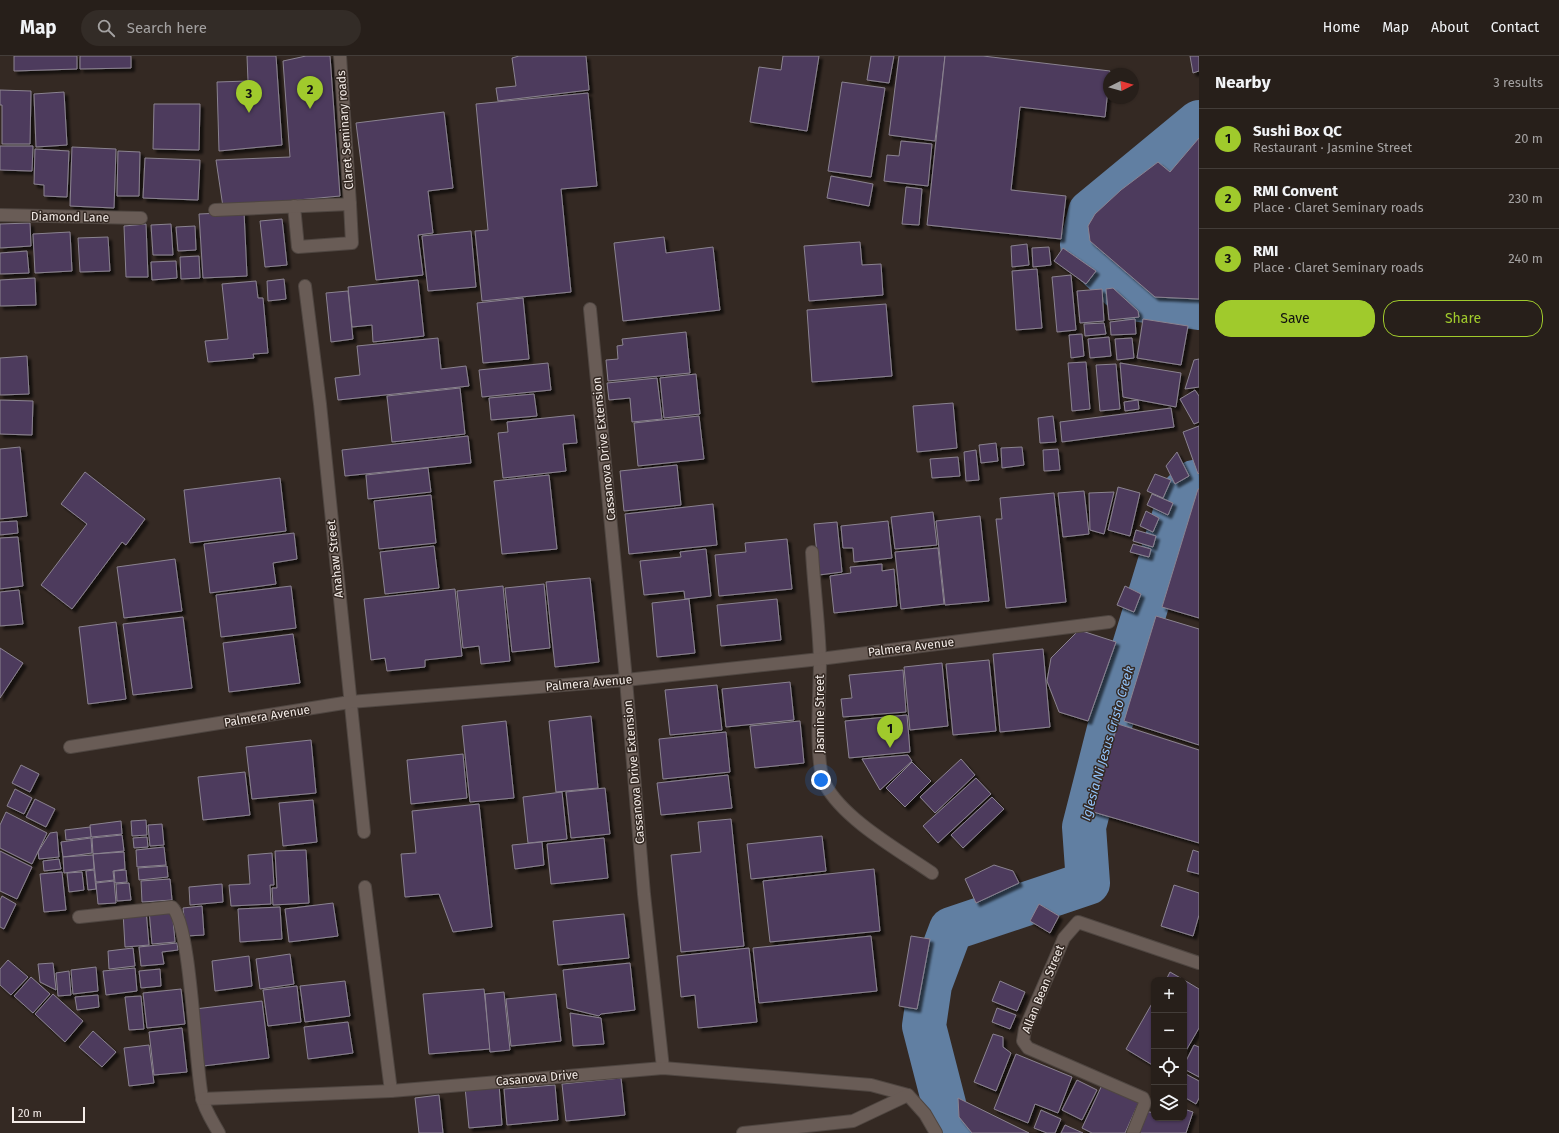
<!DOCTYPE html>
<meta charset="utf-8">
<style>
body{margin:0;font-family:"Fira Sans",sans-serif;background:#332c27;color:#f1f3f6}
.controls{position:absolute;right:12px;bottom:12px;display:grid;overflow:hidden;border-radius:8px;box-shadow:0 1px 3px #0004}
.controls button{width:36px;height:36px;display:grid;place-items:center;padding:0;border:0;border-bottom:1px solid #433d39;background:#271f1a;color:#f1f3f6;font:20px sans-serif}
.compass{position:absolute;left:1103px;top:12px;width:36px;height:36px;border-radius:50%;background:#271f1a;box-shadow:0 1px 3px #0004;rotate:84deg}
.scale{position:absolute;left:12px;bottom:10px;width:73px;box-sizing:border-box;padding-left:4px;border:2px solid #f4ece8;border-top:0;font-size:11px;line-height:14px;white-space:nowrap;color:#f4ece8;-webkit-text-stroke:3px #342923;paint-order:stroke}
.you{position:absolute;left:821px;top:724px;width:14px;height:14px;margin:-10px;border:3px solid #fff;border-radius:50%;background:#1a73e8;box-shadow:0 0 0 6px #1a73e833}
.badge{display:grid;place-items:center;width:26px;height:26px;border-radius:50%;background:#a0ca2c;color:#111;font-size:13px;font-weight:700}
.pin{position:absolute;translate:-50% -33px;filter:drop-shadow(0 1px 2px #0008)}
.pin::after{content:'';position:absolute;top:21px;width:14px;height:12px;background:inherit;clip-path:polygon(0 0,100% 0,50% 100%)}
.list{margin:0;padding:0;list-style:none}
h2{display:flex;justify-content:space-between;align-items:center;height:52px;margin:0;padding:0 16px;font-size:17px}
h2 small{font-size:13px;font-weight:400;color:#a4a2a2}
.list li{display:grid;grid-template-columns:26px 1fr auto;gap:12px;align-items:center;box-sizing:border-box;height:60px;padding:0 16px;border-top:1px solid #433d39}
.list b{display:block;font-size:15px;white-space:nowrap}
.list p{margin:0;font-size:13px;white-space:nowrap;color:#a4a2a2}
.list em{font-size:13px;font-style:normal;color:#a4a2a2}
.actions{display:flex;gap:8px;padding:12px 16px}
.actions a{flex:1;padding:9px 0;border:1px solid #a0ca2c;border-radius:16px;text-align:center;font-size:14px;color:#a0ca2c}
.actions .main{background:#a0ca2c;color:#111}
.icon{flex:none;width:22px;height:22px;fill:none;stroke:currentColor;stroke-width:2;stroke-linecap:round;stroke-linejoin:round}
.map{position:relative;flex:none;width:1199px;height:1077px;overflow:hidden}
header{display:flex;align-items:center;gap:24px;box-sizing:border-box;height:56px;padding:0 20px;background:#271f1a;border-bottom:1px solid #433d39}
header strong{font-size:19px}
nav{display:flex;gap:22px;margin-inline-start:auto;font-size:14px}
.search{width:280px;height:36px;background:#332c27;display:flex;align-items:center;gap:10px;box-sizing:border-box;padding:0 14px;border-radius:22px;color:#a4a2a2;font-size:15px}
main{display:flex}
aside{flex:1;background:#271f1a}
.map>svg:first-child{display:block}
</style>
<header>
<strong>Map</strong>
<div class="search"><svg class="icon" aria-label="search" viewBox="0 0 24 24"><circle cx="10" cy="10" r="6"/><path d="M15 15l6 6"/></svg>Search here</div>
<nav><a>Home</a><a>Map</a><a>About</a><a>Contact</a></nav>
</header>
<main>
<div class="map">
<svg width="1199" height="1077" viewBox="0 0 1199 1077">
<defs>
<filter id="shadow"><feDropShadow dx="3.5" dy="3.5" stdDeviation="1" flood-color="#0009"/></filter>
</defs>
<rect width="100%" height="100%" fill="#342923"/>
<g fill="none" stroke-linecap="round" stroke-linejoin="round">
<g stroke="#617fa2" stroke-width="44">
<path d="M1199,66l-109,90 -8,33 13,19 37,35 67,9"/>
<path d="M951,1075l-27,-105 6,-41 21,-56 137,-46 -4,-56 26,-102 70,-229 14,-14 5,-1"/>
</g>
</g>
<g fill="#4e3a5d" stroke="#8a8390" filter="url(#shadow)">
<path d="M14,0h63v13l-63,2z"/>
<path d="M80,0h51v12l-51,1z"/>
<path d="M247,0h29l6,89 -63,6 -2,-69 31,-1z"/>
<path d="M306,0h24l10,140 -117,11 -7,-47 74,-3 -7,-96z"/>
<path d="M519,0h67l3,34 -91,11 -2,-13 20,-2 -4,-28z"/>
<path d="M783,0h36l-12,75 -57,-9 9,-55 22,3z"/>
<path d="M871,0h23l-5,27 -22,-3z"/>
<path d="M899,0h46l-10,85 -46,-6z"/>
<path d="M945,0h38l127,15 -5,46 -85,-10 -9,83 55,6 -5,43 -134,-14z"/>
<path d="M1190,0h9v15l-6,2z"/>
<path d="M842,26l43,6 -14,89 -43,-6z"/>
<path d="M0,34l31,1 -1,53h-28v-39h-2z"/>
<path d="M64,36l3,53 -31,2 -2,-53z"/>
<path d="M588,37l9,93 -36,3 10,103 -89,9 -7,-70 13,-1 -12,-126z"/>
<path d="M154,48h46l-1,46 -46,-1z"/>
<path d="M444,56l9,76 -25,3 5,42 -15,2 5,40 -47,5 -20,-157z"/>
<path d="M1199,82v161l-44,-2 -65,-56 -2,-15 7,-12 26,-24 37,-28 12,10z"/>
<path d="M901,85l31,3 -4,42 -44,-5 3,-26 12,1z"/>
<path d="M0,90h33l-1,25 -32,-1z"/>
<path d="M72,91l44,2 -2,59 -44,-2z"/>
<path d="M35,93l34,2 -2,46 -23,-1v-11l-10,-1z"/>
<path d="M118,95l22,1 -1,44h-22z"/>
<path d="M145,102l55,2 -2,40 -55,-2z"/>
<path d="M831,120l42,8 -4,22 -42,-8z"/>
<path d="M906,131l16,2 -3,36 -17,-1z"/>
<path d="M244,156l3,64 -44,2 -4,-64z"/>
<path d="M282,163l5,46 -22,2 -5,-46z"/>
<path d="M30,167l1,23 -31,2v-24z"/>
<path d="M146,168l2,53h-22l-2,-51z"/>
<path d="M171,168l2,31h-20l-2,-30z"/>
<path d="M195,170l1,24 -18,1 -2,-24z"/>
<path d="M471,175l5,56 -48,4 -6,-55z"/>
<path d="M70,176l2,39 -37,2 -2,-39z"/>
<path d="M108,181l2,34 -30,1 -2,-34z"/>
<path d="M664,181l2,16 47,-6 7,63 -97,11 -9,-78z"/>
<path d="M860,186l2,23 19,-1 2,31 -74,6 -5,-55z"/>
<path d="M1027,188l2,21 -17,2 -1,-21z"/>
<path d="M1049,191l2,18 -18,2 -1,-19z"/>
<path d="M1063,192l33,23 -10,13 -32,-23z"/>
<path d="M27,195l2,22 -29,1v-21z"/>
<path d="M199,200l1,22 -19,1 -1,-22z"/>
<path d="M176,205l1,17 -25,2 -1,-18z"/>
<path d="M1037,213l5,59 -26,2 -4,-59z"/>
<path d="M1071,219l5,55 -19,2 -5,-55z"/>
<path d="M35,222l1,27 -36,1v-26z"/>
<path d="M284,223l2,20 -18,2 -1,-20z"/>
<path d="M418,224l6,56 -51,6 -1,-17 -20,2 -4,-40z"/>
<path d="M256,225l2,17h5l5,55 -15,1 1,4 -46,4 -3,-21 23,-2 -6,-55z"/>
<path d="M1113,232l25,23 1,6 -30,3 -3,-31z"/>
<path d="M1102,233l2,32 -24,2 -3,-32z"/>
<path d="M348,235l5,48 -22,3 -5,-49z"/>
<path d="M523,242l6,61 -46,4 -6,-60z"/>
<path d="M886,248l6,72 -80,6 -5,-72z"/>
<path d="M1135,263l1,15 -25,1 -1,-13z"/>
<path d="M1143,263l45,7 -7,39 -44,-7z"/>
<path d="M1104,267l2,11 -21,2 -1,-12z"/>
<path d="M686,276l4,41 -82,8 -2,-21 12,-1 -1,-13 6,-1 -1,-6z"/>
<path d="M1082,278l2,22 -13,2 -2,-23z"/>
<path d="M1109,281l2,19 -21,2 -2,-19z"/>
<path d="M438,282l3,31 25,-3 3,20 -131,14 -3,-22 25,-3 -3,-29z"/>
<path d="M1132,282l2,20 -17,2 -2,-21z"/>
<path d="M27,300l2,38 -29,1v-37z"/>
<path d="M1199,303v28l-14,2 9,-29z"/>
<path d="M1086,306l4,47 -18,2 -4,-48z"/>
<path d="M548,307l3,27 -69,7 -3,-27z"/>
<path d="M1120,307l61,10 -5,34 -53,-10z"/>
<path d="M1116,308l4,45 -20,2 -4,-46z"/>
<path d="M696,318l4,40 -36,4 -4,-40z"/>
<path d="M657,322l5,41 -30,3 -2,-24 -21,2 -2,-17z"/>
<path d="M460,332l5,46 -73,8 -5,-46z"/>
<path d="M1195,334l4,6v26l-5,2 -14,-25z"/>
<path d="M534,338l3,22 -46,4 -2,-22z"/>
<path d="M0,344l33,1 -1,34 -32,-1z"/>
<path d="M1138,344l1,9 -14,2 -1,-9z"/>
<path d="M953,347l4,45 -40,4 -4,-46z"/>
<path d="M1171,352l3,19 -112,15 -2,-20z"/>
<path d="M574,359l3,28 -14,1 3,27 -63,7 -5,-45 10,-1 -1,-10z"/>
<path d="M699,360l5,43 -66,7 -4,-43z"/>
<path d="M1053,360l3,26 -16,1 -2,-25z"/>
<path d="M1199,370v47l-1,1 -15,-42z"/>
<path d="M468,380l3,27 -126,13 -3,-26z"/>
<path d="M996,387l2,18 -17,2 -2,-18z"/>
<path d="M20,391l7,69 -27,3v-70z"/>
<path d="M1022,391l2,18 -22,3 -1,-20z"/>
<path d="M1058,393l2,21 -16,1 -1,-21z"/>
<path d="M976,394l3,30 -13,1 -2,-29z"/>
<path d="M1177,396l12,24 -14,8 -9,-18z"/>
<path d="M958,401l2,19 -28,2 -2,-19z"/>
<path d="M677,409l4,40 -57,6 -4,-40z"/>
<path d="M428,412l3,24 -63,7 -2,-24z"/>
<path d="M85,416l60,47 -19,26 -4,-3 -50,67 -31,-24 46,-61 -26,-20z"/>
<path d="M1155,418l16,6 -8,18 -16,-7z"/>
<path d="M549,419l8,74 -55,5 -8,-73z"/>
<path d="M280,422l6,53 -96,12 -6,-53z"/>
<path d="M1118,431l22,6 -10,43 -22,-6z"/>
<path d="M1198,433h1v129l-37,-11z"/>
<path d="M1084,435l5,43 -26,3 -5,-44z"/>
<path d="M1114,436l-10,42 -14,-4 -1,-37z"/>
<path d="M1054,437l12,109 -60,6 -10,-89h6l-2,-21z"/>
<path d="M1152,438l21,9 -5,12 -21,-10z"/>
<path d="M431,439l5,48 -57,6 -5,-48z"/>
<path d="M713,448l4,41 -88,9 -4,-40z"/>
<path d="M1146,455l13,7 -6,14 -13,-6z"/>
<path d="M933,456l4,33 -42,4 -4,-32z"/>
<path d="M980,460l9,85 -44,4 -9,-84z"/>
<path d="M17,465l1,12 -18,2v-13z"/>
<path d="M888,465l4,37 -38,4 -1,-14h-10l-2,-22z"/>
<path d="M837,466l5,50 -23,3 -5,-51z"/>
<path d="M1136,474l20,6 -3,11 -20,-6z"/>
<path d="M294,477l3,26 -24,4 3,21 -66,9 -6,-49z"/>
<path d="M18,481l5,49 -23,3v-51z"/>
<path d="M787,483l5,50 -73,7 -4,-41 31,-3 -1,-9z"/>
<path d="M1133,488l18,5 -2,8 -19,-5z"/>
<path d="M434,490l5,42 -54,6 -5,-42z"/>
<path d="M938,492l6,56 -43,5 -6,-57z"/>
<path d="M706,493l5,47 -26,3 -1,-8 -40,4 -4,-34 41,-4 -1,-5z"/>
<path d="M175,503l7,52 -58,7 -7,-51z"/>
<path d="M882,508v7l12,-2 3,37 -63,7 -4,-37 21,-3 -1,-6z"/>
<path d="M590,522l9,84 -44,5 -9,-85z"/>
<path d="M544,528l6,64 -38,4 -7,-64z"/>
<path d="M291,530l5,42 -75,9 -5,-42z"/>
<path d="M503,530l7,75 -29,3 -2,-18 -16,2 -6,-57z"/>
<path d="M1125,530l16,8 -7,18 -17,-7z"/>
<path d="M455,533l7,67 -37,4v7l-38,4 -2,-13 -14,2 -7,-61z"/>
<path d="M19,534l4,34 -23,2v-34z"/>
<path d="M689,543l6,54 -38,4 -5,-54z"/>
<path d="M777,543l4,41 -60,6 -4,-41z"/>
<path d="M1156,560l43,13v116l-75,-24z"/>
<path d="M183,561l9,71 -59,7 -10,-71z"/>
<path d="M116,566l10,77 -38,5 -9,-77z"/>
<path d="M1079,574l37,12 -28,79 -29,-9 -12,-31 4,-23z"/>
<path d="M293,578l7,49 -71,9 -6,-49z"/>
<path d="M0,592l23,15 -23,35z"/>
<path d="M1043,593l7,78 -50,5 -7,-78z"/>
<path d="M989,604l7,71 -43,4 -7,-71z"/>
<path d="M942,607l6,63 -38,4 -6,-63z"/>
<path d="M903,614l3,42 -63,5 -2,-18 11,-1 -3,-23z"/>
<path d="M790,626l4,38 -68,7 -4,-38z"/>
<path d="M717,629l5,45 -52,5 -5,-45z"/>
<path d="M907,659l3,37 -61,6 -4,-37z"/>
<path d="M591,660l7,72 -42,4 -7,-71z"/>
<path d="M506,665l8,77 -44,4 -8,-76z"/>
<path d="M800,665l4,42 -49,5 -5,-42z"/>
<path d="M1118,668l81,26v93l-109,-32z"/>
<path d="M726,676l4,40 -67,7 -4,-40z"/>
<path d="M311,684l5,53 -64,6 -6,-52z"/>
<path d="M463,698l4,44 -56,6 -4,-44z"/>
<path d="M908,699l4,6 -32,29 -18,-31z"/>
<path d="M961,703l14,16 -40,38 -15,-16z"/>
<path d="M912,706l19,19 -26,26 -19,-19z"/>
<path d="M21,709l18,9 -9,18 -18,-9z"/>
<path d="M245,716l5,43 -47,5 -5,-43z"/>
<path d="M728,719l4,33 -71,7 -4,-32z"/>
<path d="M976,722l15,16 -53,49 -15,-17z"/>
<path d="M605,732l5,46 -39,4 -5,-46z"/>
<path d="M15,733l17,9 -8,16 -17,-8z"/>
<path d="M562,736l5,47 -39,4 -5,-46z"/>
<path d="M992,741l12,12 -41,39 -12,-13z"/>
<path d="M35,743l20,10 -9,18 -20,-10z"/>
<path d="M313,744l4,42 -34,4 -4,-43z"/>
<path d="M479,748l13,123 -39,5 -14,-38 -34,3 -4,-43 15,-1 -4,-42z"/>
<path d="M6,756l41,21 -15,31 -32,-16v-23z"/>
<path d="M731,763l13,127 -63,6 -10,-97 30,-3 -3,-30z"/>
<path d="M146,764l1,15 -15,1 -1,-15z"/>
<path d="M121,765l1,13 -31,3 -1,-12z"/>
<path d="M162,768l2,21 -14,1 -2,-21z"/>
<path d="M90,771l1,10 -25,3 -1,-10z"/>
<path d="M57,776l2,25 -20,2 -1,-7 12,-19z"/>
<path d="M122,779l2,16 -31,3 -1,-16z"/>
<path d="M822,780l4,35 -75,8 -4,-35z"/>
<path d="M147,781l1,10 -14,1 -1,-10z"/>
<path d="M91,782l1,15 -29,4 -2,-15z"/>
<path d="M604,782l4,40 -57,6 -4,-40z"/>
<path d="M542,786l2,23 -29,4 -3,-24z"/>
<path d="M164,791l2,18 -29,2 -1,-17z"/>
<path d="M306,794l3,53 -36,2 -1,-17h5l-2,-37z"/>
<path d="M1193,794l6,2v22l-12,-3z"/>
<path d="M0,795l32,16 -15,32 -17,-8z"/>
<path d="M124,796l1,17 -12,2 1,9 -18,2 -3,-28z"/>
<path d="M272,797l2,32h-4l1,19 -40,2 -2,-21 21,-1 -2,-29z"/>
<path d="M93,799l1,14 -30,4 -1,-16z"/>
<path d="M59,803l2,10 -17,2 -1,-10z"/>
<path d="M994,809l19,6 6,12 -43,20 -11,-24z"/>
<path d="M167,810l1,11 -29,3 -1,-12z"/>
<path d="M874,813l6,62 -110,11 -7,-61z"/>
<path d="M94,814l2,19 -8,1 -2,-19z"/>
<path d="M126,814l1,12 -12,1 -1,-12z"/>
<path d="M62,816l4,38 -22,2 -4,-38z"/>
<path d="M82,816l2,18 -15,2 -2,-19z"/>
<path d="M170,823l2,21 -30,2 -1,-21z"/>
<path d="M114,825l2,22 -18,1 -2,-21z"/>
<path d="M129,827l2,17 -14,1 -1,-17z"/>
<path d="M222,828l1,18 -33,3 -1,-18z"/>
<path d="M1174,829l25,8v22l-6,21 -32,-10z"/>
<path d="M2,840l14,8 -12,25 -4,-2v-27z"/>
<path d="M333,847l5,33 -49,6 -4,-33z"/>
<path d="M1039,848l20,12 -9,17 -20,-12z"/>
<path d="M202,850l2,29 -18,1 -3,-28z"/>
<path d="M280,851l2,32 -42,3 -2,-33z"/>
<path d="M172,852l3,34 -23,2 -3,-34z"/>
<path d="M146,854l3,35 -24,2 -2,-35z"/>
<path d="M624,858l5,44 -71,7 -5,-44z"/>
<path d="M871,880l6,55 -118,12 -6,-55z"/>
<path d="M911,880l19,3 -13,70 -18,-3z"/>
<path d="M177,887l1,7 -16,2 2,12 -23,2 -2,-19z"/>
<path d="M133,892l2,18 -26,3 -1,-18z"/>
<path d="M749,892l8,74 -59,6 -3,-33 -14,2 -4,-41z"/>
<path d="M290,898l4,30 -34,5 -4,-30z"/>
<path d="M249,900l3,30 -37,5 -3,-30z"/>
<path d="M8,904l20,17 -17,18 -11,-10v-16z"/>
<path d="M53,907l3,27 -16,-8 -2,-18z"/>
<path d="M630,907l5,47 -34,4 -2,2 -32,-8 -4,-38z"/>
<path d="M96,911l2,24 -25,3 -2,-24z"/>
<path d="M135,912l2,23 -31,4 -3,-24z"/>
<path d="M160,913l1,17 -20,2 -2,-17z"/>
<path d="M69,915l2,24 -13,1 -2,-23z"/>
<path d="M1170,916l14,8h-18z"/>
<path d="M31,921l19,17 -17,19 -19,-17z"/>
<path d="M1184,924l15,9v39l-15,26z"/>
<path d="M345,925l5,35 -45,6 -5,-36z"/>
<path d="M1000,925l25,11 -8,19 -25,-10z"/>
<path d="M297,930l4,36 -33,4 -5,-36z"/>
<path d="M181,933l4,35 -38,4 -4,-35z"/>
<path d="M484,933l6,60 -61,5 -6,-60z"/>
<path d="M504,936l6,58 -20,2 -5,-58z"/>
<path d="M53,938l30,27 -18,21 -30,-28z"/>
<path d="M556,938l5,47 -50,5 -5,-47z"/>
<path d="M98,939l1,12 -22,3 -2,-13z"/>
<path d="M141,940l3,33 -15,1 -4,-33z"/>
<path d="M1154,944v66l-28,-17z"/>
<path d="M262,945l7,57 -66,8 -8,-57z"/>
<path d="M997,952l19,7 -6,14 -18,-7z"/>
<path d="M570,957l31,5 3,26 -31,2z"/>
<path d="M348,966l5,31 -45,6 -4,-32z"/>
<path d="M182,972l5,44 -33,3 -5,-43z"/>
<path d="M93,975l23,21 -14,15 -23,-20z"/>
<path d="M993,978l10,3v10l8,6 -15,38 -22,-9z"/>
<path d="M149,989l5,38 -25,3 -5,-38z"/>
<path d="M1194,989l5,2v30l-15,-8v-4z"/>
<path d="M1016,998l56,23 -14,36 -23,-9 -7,19 -34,-14z"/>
<path d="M1184,1017l15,8v17l-3,6 -12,-7z"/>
<path d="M621,1022l4,37 -59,6 -4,-37z"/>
<path d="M1077,1024l20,10 -15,30 -20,-10z"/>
<path d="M499,1028l3,41 -33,3 -4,-41z"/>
<path d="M555,1029l3,35 -51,5 -3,-36z"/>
<path d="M1102,1029l37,17 -14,31h-33l-10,-5z"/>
<path d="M439,1039l4,38h-24l-4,-35z"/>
<path d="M958,1042l71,35h-57l-13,-16z"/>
<path d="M1184,1053l9,3 -7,21h-48l7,-22 9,2v5h30z"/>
<path d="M1041,1054l20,9 -6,14h-8l-13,-5z"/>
<path d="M1065,1069l18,8h-22z"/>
</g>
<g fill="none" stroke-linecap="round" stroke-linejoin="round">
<defs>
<g id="minor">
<path d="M294,150l4,41 54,-4 -2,-39"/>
<path d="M215,154l135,-6 -10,-148"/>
<path d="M0,159l141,3"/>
<path d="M305,230l15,118 44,428"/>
<path d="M590,253l36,371 18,214 19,174"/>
<path d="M812,496c2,36 7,72 8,109 0,28 -6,102 5,123 18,35 75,67 107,89"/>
<path d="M70,691l280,-45 276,-22 194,-21 289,-37"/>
<path d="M365,831l26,204"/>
<path d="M79,861l93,-10c19,17 23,157 30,190 2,12 11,25 17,36"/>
<path d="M202,1043l189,-8 272,-23 208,17 37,10 17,19 11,19"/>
<path d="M743,1077l110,-12 55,-26"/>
<path d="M1133,1077l12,-30 -2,-5 -115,-50 -5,-7 2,-12 39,-91 14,-16 121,41"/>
</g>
</defs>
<use href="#minor" stroke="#4f4641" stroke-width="14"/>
<use href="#minor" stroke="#695c56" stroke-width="12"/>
</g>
<g text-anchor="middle" stroke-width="3" stroke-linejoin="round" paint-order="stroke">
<g font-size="12" fill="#f4ece8" stroke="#342923">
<text transform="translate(345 74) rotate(-94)" y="4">Claret Seminary roads</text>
<text transform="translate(70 161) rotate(1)" y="4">Diamond Lane</text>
<text transform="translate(604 393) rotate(-96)" y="4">Cassanova Drive Extension</text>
<text transform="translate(335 503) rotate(-96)" y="4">Anahaw Street</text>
<text transform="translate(911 591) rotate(-7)" y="4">Palmera Avenue</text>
<text transform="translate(589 627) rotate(-5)" y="4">Palmera Avenue</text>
<text transform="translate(820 658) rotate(-90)" y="4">Jasmine Street</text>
<text transform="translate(267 660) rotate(-9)" y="4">Palmera Avenue</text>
<text transform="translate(634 716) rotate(-95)" y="4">Cassanova Drive Extension</text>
<text transform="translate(1043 933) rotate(-68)" y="4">Allan Bean Street</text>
<text transform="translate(537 1022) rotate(-5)" y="4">Casanova Drive</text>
</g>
<g font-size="13" font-style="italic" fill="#93c4fb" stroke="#342923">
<text transform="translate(1107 687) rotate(-74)" y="5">Iglesia Ni Jesus Cristo Creek</text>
</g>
</g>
</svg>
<div class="controls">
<button>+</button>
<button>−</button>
<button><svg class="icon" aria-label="locate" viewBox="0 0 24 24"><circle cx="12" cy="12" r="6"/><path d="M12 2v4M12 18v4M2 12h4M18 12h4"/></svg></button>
<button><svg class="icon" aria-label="layers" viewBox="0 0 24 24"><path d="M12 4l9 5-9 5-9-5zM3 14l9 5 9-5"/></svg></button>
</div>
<svg class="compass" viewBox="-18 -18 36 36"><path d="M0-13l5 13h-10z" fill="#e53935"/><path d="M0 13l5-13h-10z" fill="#a4a2a2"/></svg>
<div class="scale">20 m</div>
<div class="you"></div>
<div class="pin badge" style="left:890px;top:692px">1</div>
<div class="pin badge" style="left:310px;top:53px">2</div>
<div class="pin badge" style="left:249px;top:57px">3</div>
</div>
<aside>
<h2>Nearby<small>3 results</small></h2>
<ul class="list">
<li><span class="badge">1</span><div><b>Sushi Box QC</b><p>Restaurant · Jasmine Street</p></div><em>20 m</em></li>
<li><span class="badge">2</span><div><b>RMI Convent</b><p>Place · Claret Seminary roads</p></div><em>230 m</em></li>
<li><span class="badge">3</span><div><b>RMI</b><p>Place · Claret Seminary roads</p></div><em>240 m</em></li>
</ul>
<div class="actions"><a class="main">Save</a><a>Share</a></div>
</aside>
</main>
